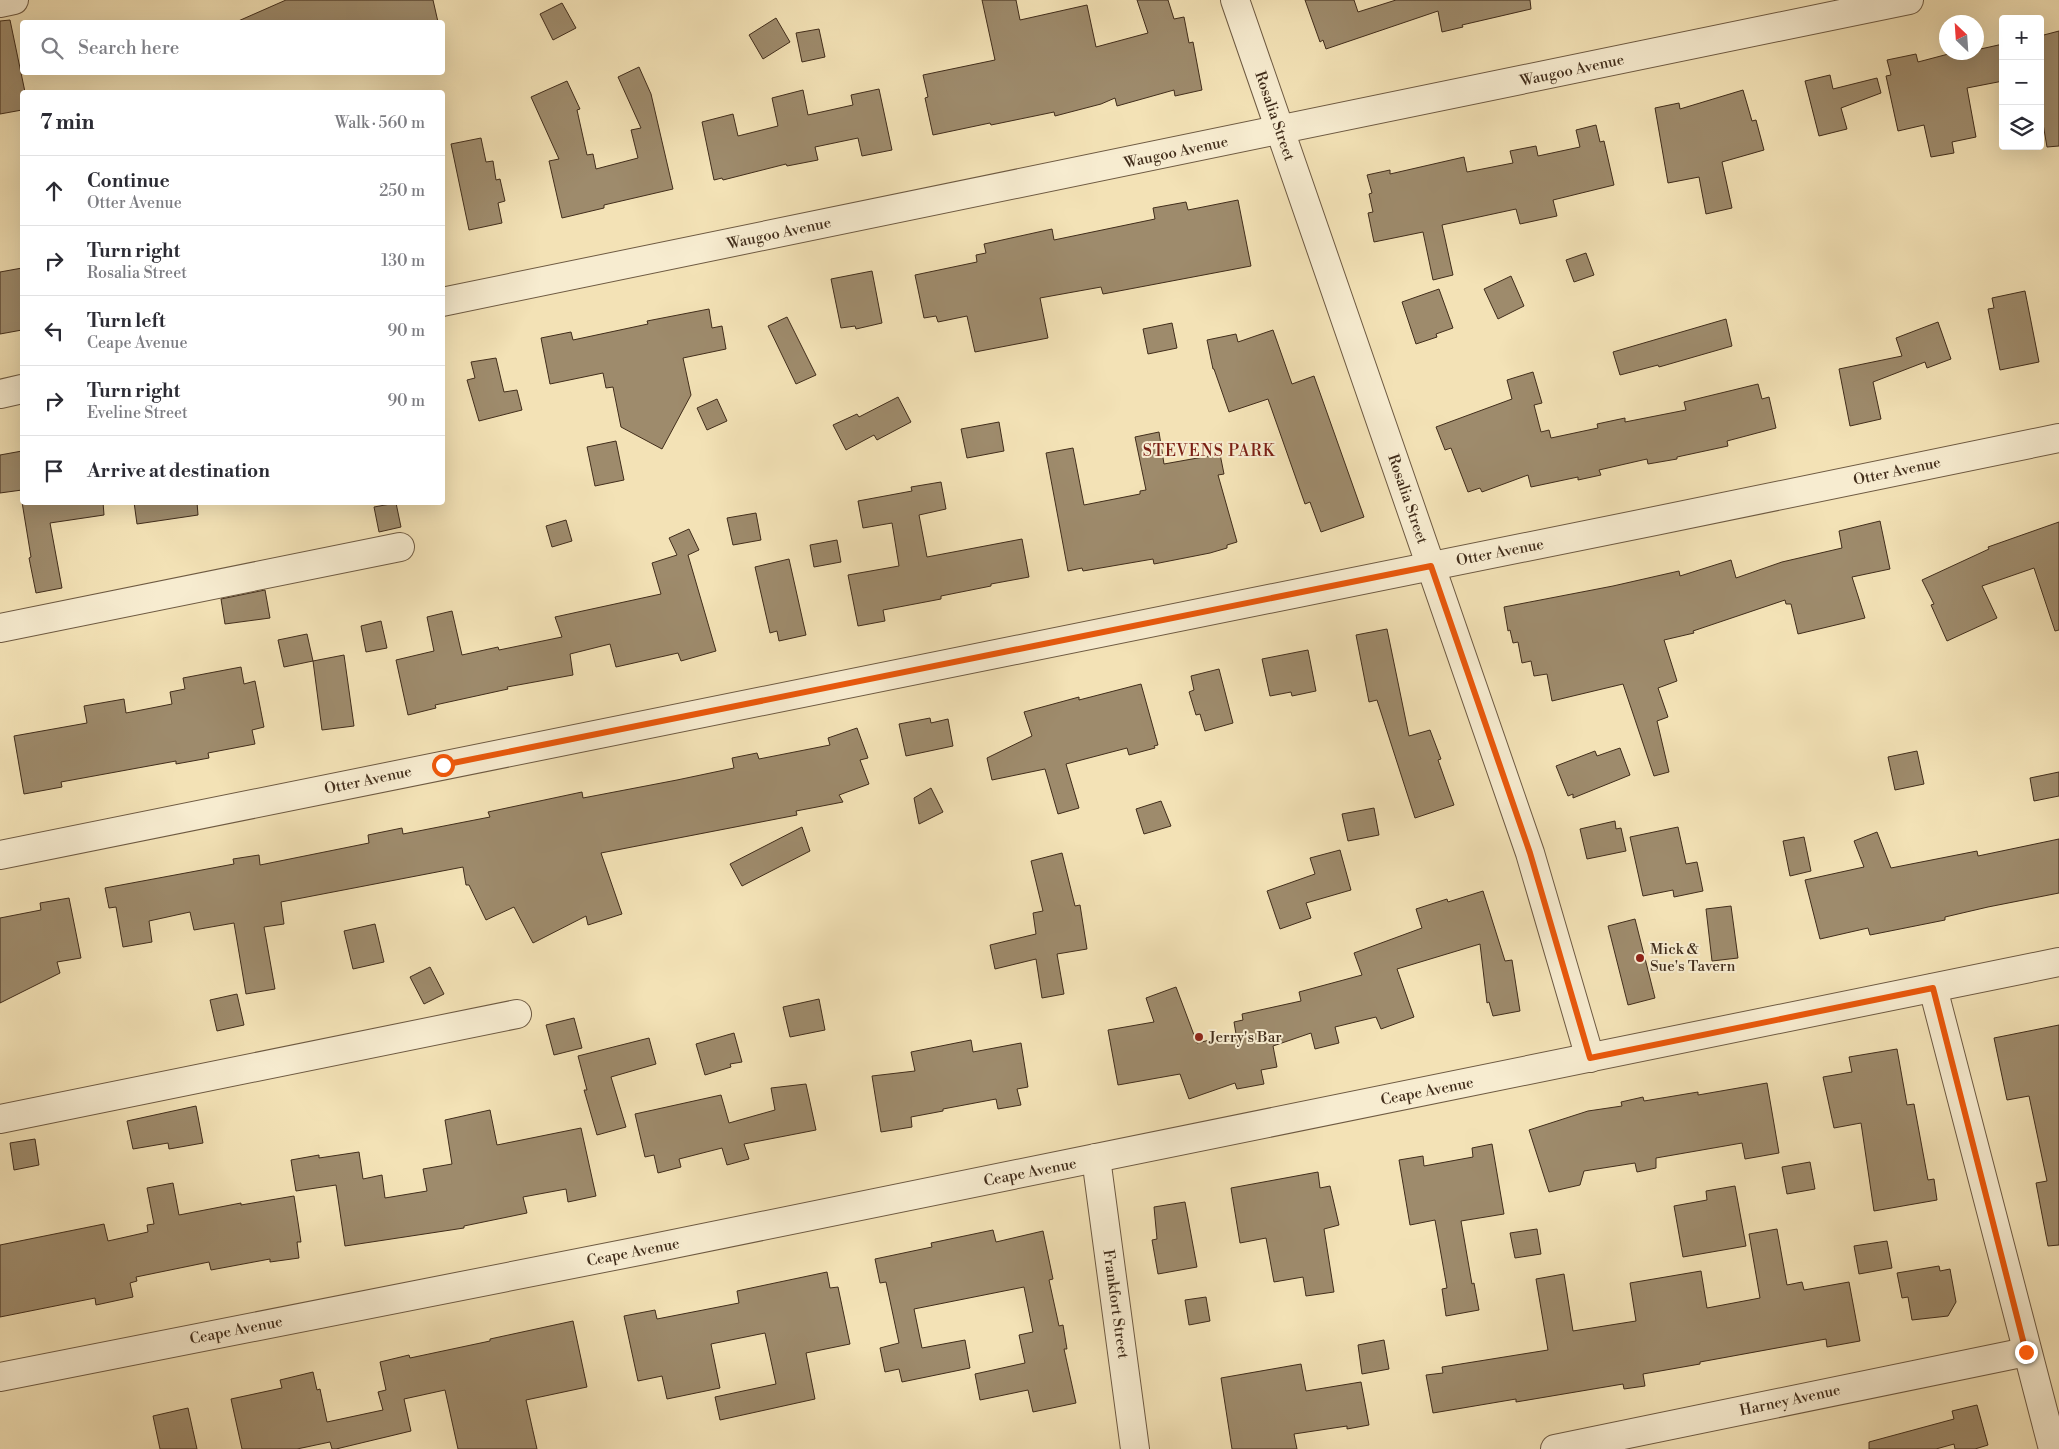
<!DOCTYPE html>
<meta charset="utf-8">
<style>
body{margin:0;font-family:"Libre Bodoni",serif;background:#f7f7f7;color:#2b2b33}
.controls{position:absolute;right:15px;top:15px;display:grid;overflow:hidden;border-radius:5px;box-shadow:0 5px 20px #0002}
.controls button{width:45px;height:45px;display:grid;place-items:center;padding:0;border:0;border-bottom:1px solid #e1e1e2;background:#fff;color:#2b2b33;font:25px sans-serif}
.compass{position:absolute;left:1939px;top:15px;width:45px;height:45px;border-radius:50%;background:#fff;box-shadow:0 5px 20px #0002;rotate:335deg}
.stop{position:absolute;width:15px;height:15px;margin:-11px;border:4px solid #ea580c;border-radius:50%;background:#fff}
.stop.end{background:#ea580c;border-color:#fff;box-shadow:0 1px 5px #0008}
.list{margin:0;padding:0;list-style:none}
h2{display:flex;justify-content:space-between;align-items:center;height:65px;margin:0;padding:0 20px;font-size:21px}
h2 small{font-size:16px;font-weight:400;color:#7c7c81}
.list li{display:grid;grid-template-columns:32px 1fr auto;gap:15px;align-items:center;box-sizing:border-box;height:70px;padding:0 20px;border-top:1px solid #e1e1e2}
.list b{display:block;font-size:19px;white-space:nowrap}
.list p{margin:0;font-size:16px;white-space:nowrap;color:#7c7c81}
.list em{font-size:16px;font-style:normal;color:#7c7c81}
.icon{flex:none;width:28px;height:28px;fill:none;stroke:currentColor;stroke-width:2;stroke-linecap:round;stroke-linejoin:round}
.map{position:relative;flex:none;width:2059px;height:1449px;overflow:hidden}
.search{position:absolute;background:#fff;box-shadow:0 5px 20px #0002;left:20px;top:20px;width:425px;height:55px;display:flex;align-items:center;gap:12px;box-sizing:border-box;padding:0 18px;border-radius:5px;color:#7c7c81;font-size:19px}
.panel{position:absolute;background:#fff;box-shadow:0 5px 20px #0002;left:20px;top:90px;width:425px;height:415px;border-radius:5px}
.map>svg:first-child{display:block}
</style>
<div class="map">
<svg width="2059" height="1449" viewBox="0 0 2059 1449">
<rect width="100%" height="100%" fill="#f3e2b6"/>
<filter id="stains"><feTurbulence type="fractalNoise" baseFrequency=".004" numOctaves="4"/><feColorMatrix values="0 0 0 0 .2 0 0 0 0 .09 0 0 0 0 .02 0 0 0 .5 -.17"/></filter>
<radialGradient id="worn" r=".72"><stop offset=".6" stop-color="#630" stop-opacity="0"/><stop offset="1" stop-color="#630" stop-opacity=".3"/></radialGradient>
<g fill="#9e8b6c" stroke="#412d1b">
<path d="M286,0h147l5,22h-202z"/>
<path d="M982,0h34l4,20 67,-15 9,42 52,-14 -11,-33h31l6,19 10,-2 5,26 4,-1 9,48 -27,6 -1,-6 -57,16 -2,-8 -14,6 -46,12 -1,-4 -63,13 -1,-2 -57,12 -8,-37 3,-1 -5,-22 72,-15z"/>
<path d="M1305,0h49l4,12 38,-12h134l1,9 -69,16 1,2 -21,5 -4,-21 -112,38 -3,-9 -3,2z"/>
<path d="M562,3l14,25 -23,12 -13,-26z"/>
<path d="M776,18l14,24 -27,17 -14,-24z"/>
<path d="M10,20l15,72h-3v18l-22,4v-93z"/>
<path d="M819,29l6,28 -23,5 -6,-29z"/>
<path d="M2059,31v115l-12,1 -7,-41v-70z"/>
<path d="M2003,44v37l-36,7 9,49 -24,5 2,11 -23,4 -7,-32 -26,6 -12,-55 5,-1 -4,-15 29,-6 2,8 38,-10h20v-2z"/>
<path d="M639,67l12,27 22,95 -69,16v3l-42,10 -13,-57 10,-2 -28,-62 36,-16 13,28 -3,1 10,45 6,-1 3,15 42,-11 -7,-28 10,-2 -23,-51z"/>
<path d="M1830,75l3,14 44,-11 4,15 -40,15 6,21 -28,7 -14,-55z"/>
<path d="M879,89l13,61 -30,6 -4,-18 -43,9 3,13 -31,6 -1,-2 -63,16 -1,-2 -8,2 -12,-58 31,-8 5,22 40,-10 -6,-28 31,-8 5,25 45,-10 -2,-10z"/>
<path d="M1743,90l9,31 4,-1 8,30 -42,12 10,46 -26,6 -7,-37 -31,6 -13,-75 24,-5 1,6z"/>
<path d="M1596,125l4,17 4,-1 10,44 -61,15 4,16 -37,8 -4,-15 -74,16 11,50 -20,5 -10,-48 -49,10 -6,-29 5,-1 -4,-18 3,-1 -5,-18 23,-5v4l74,-17 3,15 46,-9 -3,-12 26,-5 2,10 42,-9 -4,-17z"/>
<path d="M481,138l5,24 7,-1 3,19 4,-1 5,22 -7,2 4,20 -33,7 -18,-86z"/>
<path d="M1238,200l13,66 -148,28 -2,-7 -61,11 8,40 -73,14 -8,-36 -29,6 -2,-6 -12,2 -9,-43 62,-13 -1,-7 10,-2 -2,-9 68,-15 2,11 101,-21 -2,-11 33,-6 2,8z"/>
<path d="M1586,253l8,22 -20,7 -8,-22z"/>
<path d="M22,268v62l-22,4v-62z"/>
<path d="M872,271l10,52 -26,6 -1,-3 -14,2 -10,-49z"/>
<path d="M1511,276l13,30 -26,13 -14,-30z"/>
<path d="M1439,289l14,39 -17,6 1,3 -21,7 -14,-42z"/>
<path d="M2025,291l14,71 -39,8 -12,-61 6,-1 -2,-10z"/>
<path d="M709,309l3,19 10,-2 4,23 -43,9 8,37 -29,54 -41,-22 -8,-40 -7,1 -3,-15 -53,11 -9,-46 30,-6 2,8 75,-16 -1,-3z"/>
<path d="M787,317l29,58 -20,9 -28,-58z"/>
<path d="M1726,319l6,27 -73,21 -1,-2 -38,10 -7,-23z"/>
<path d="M1938,322l13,37 -24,9 -2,-6 -52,20 8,37 -31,7 -11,-57 63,-13 -6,-18z"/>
<path d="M1172,323l5,25 -29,6 -5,-25z"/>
<path d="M1273,330l19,54 22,-8 50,141 -43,15 -11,-30 -5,2 -37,-105 -39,13 -15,-43h-1l-6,-29 29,-6 2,8z"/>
<path d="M496,358l8,34 13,-2 5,20 -43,11 -12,-41 8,-2 -4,-16z"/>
<path d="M1533,372l9,31 -8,2 7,27 8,-2 2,8 47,-10 -1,-4 28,-6v4l61,-12 -2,-8 74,-18 4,15 7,-2 7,31 -49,13 1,5 -51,11v2l-29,5 -1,-5 -48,11 2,5 -23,5v-3l-47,10 -3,-12 -46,17 -2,-4 -12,4 -17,-44 -6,2 -9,-23 76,-28 -5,-19z"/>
<path d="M898,397l13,25 -34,18 -3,-5 -28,15 -13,-25 24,-11 2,3z"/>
<path d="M717,399l10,22 -20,9 -10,-22z"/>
<path d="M999,422l5,29 -37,7 -6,-29z"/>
<path d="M1159,432l5,32 56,-10 4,20 -6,1 19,67 -10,3v3l-17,5 -56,11 -1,-5 -70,12 -1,-3 -14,3 -22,-118 27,-5 11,57 56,-11v-3l6,-1 -11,-53z"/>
<path d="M616,441l8,39 -29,6 -8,-39z"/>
<path d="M22,451v39l-22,3v-38z"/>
<path d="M941,482l5,27 -27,6 8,42 95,-18 7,38 -38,7v2l-50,10v3l-58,11 2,11 -27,5 -10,-51 51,-9 -7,-43 -29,5 -5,-27 54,-10 -1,-4z"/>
<path d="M22,502h81l1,13 -54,8 12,65 -26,5 -7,-35 2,-1z"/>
<path d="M134,502h63l1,13 -61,9z"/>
<path d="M396,503l5,24 -22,5 -5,-25z"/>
<path d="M756,513l5,27 -28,5 -6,-27z"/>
<path d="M566,520l6,21 -20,6 -6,-21z"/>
<path d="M1880,521l10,48 -38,8 13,41 -67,16 -7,-30h-5l-1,-4 -92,31 1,2 -30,7 13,41 -19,7 10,29 -11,4 12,51 -15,4 -31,-92 -71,17 -5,-27 -13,2 -3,-15 -9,2 -4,-21 -5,1 -3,-13 -2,1 -4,-24 109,-21 66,-15 1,5 51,-16 5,18 46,-16 60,-14 -3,-17z"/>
<path d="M2059,522v108l-4,1 -21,-63 -52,18 15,32 -50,23 -16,-36 3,-1 -12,-24 67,-31 -1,-2z"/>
<path d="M689,529l10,21 -11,5 28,96 -35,10 -3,-8 -62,14 -6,-23 -40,10 3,21 -66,12 1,2 -73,16 1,3 -28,7 -12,-55 38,-9 -7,-34 25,-6 10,44 36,-8 1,3 63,-13 -7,-20 106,-23 -9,-31 25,-8 -8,-17z"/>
<path d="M837,540l4,22 -27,5 -4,-22z"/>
<path d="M789,559l17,76 -27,6 -2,-10 -7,2 -15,-66z"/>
<path d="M265,590l5,28 -45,6 -4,-25z"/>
<path d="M381,621l6,27 -21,4 -5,-26z"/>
<path d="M1387,629l22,107 21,-6 11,29 -3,1 16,45 -39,13 -38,-118 -8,2 -13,-67z"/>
<path d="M307,634l6,27 -29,6 -6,-27z"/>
<path d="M1308,650l8,41 -24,5 -1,-4 -21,4 -8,-37z"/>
<path d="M344,655l10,71 -32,4 -9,-69z"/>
<path d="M241,667l3,17 11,-3 9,46 -12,3 3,14 -47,9 1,5 -33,6v-3l-115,21 1,5 -38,7 -10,-58 73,-13 -3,-17 40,-7 2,14 46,-9 -2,-12 15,-3 -2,-11z"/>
<path d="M1219,669l14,54 -28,8 -5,-17 -4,1 -7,-23 5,-2 -3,-14z"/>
<path d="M1141,684l17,61 -4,1 1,2 -26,7 -2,-7 -61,16 13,44 -21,6 -13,-45 -53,11 -5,-22 45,-22 -8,-24 55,-15v3z"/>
<path d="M930,718l1,5 17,-4 5,27 -47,10 -7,-32z"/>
<path d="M857,728l11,30 -8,2 9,24 -30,11 4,7 -47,9 1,4 -196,38 21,61 -34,11 -2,-9 -53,27 -19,-36 -28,13 -17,-35h-3l-3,-18 -182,35 3,22 -20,3 11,62 -29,5 -12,-71 -40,7 -4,-18 -41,9 3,21 -29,5 -7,-40 -7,1 -4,-20 129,-24 -1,-5 26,-4 1,10 109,-22 -1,-8 34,-7 1,6 87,-17 -2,-5 94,-20 1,6 94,-18 57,-12 -2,-10 25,-5 2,6 71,-14 -2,-7z"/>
<path d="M1620,748l10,27 -57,23v-4l-5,2 -12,-30 39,-15 2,5z"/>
<path d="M1917,751l7,33 -29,6 -7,-33z"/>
<path d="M2059,772v24l-25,5 -4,-23z"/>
<path d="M931,788l12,24 -24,12 -5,-26z"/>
<path d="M1161,801l10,25 -27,8 -8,-25z"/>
<path d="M1374,808l5,27 -31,6 -6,-27z"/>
<path d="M1615,821l1,8 5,-1 5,23 -39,8 -7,-30z"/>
<path d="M802,827l8,24 -68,35 -12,-22z"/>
<path d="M1678,827l8,37 11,-2 6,29 -29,6 -1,-7 -30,6 -13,-59z"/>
<path d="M1877,832l14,36 86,-17 1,5 81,-17v54l-71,14 -43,10v3l-75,15 -2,-7 -48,11 -15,-59 59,-13 -10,-26z"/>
<path d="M1804,837l7,34 -21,5 -7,-35z"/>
<path d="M1340,850l11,40 -45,13 5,15 -31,11 -13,-38 48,-17 -5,-16z"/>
<path d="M1062,853l13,53 5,-1 7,44 -30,5 7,40 -22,4 -6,-39 -41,10 -5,-24 46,-11 -3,-21 10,-2 -12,-50z"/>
<path d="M1483,891l22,70 7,-1 8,51 -27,5 -4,-14 -2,1 -7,-59 -83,25 17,48 -33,12 -5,-12 -41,10 4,16 -24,6 -4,-16 -38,13 4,21 -16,3 3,14 -27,5 -2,-6 -46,16 -9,-25 -62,11 -10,-55 46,-8 -8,-24 30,-11 21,56 39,-9 -2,-12 9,-2 -1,-6 59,-13 -2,-9 63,-17 -8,-22 68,-25 -6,-19 31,-10 1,3z"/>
<path d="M69,898l12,60 -24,4 3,11 -60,30v-85l41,-8 -1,-7z"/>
<path d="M1731,906l7,52 -26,3 -6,-52z"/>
<path d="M1635,919l20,79 -27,7 -20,-79z"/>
<path d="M375,924l9,38 -31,7 -9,-38z"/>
<path d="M430,967l14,27 -20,10 -14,-27z"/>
<path d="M237,994l7,31 -27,6 -7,-31z"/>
<path d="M819,999l6,31 -35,7 -7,-30z"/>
<path d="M574,1018l8,30 -28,7 -8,-30z"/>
<path d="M2059,1025v220l-11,1 -12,-63 11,-2 -18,-85 -22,4 -13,-62z"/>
<path d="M734,1033l8,29 -12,2 1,3 -26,8 -9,-31z"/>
<path d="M649,1038l7,26 -45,13 15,50 -29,8 -13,-45h3l-9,-34z"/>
<path d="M971,1040l2,12 48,-9 7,44 -11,2 4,16 -23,4 -2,-10 -53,10v2l-32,6 1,10 -31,5 -9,-56 43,-5 -4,-19z"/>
<path d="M1897,1049l10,56 7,-1 14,76 6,-1 3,21 -63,11 -13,-88 -27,5 -11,-51 29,-5 -3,-15z"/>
<path d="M1767,1083l12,70 -34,6 -3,-16 -86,15v10l-19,4 -2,-9 -51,8 -4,14 -31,7 -20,-62 59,-19 34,-5 -1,-4 22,-5 1,4 54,-9v3z"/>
<path d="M806,1084l10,46 -72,14 5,15 -22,6 -5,-17 -43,11 2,8 -23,6 -4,-18 -9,2 -10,-43 86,-19 8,28 46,-13 -4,-22z"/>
<path d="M196,1106l7,37 -34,6 -1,-6 -35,6 -6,-28z"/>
<path d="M490,1110l7,35 84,-17 15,68 -28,6 -2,-13 -43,8 4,16 -63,13v2l-119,18 -9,-61 -40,6 -5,-31 28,-5v3l40,-6 4,27 19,-4 3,23 42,-7 -4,-22 29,-5 -7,-44z"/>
<path d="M35,1139l4,26 -25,5 -4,-27z"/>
<path d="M1492,1144l12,70 -43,7 11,63 2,-1 5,27 -33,6 -4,-27 5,-1 -12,-68 -25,5 -11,-65 24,-4 1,10 49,-9 -1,-9z"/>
<path d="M1810,1162l5,27 -28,5 -5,-27z"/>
<path d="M1318,1172l2,16 10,-2 9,39 -15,4 10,63 -28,4 -3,-19 -29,5 -8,-44 -26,5 -9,-55z"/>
<path d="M173,1183l6,32 62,-12v2l53,-9 7,46h-4l2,16 -29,4v-3l-59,11 -2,-8 -73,15 1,4 -7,2 3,14 -37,8 -1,-7 -95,19v-72l104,-21 4,17 40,-9 -1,-7 7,-1 -7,-36z"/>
<path d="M1735,1186l11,60 -63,11 -9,-51 33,-6 -1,-9z"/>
<path d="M1185,1202l12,65 -39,7 -6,-34 5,-1 -3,-32z"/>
<path d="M1537,1229l4,25 -26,4 -5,-25z"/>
<path d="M1777,1229l10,56 15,-3 2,8 45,-8 11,59 -33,6 -1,-8 -126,23v2l-57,10 2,12 -21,3 -1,-5 -107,18v-3l-83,14 -7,-38 17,-2 -1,-6 106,-17 -12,-71 28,-5 9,57 63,-10 -6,-38 71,-12 6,37 53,-10 -11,-64z"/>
<path d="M993,1230l3,12 47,-11 10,48 -4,1 10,46 4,-1 4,24h-3l12,54 -43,9 -5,-22 -48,10 -5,-26 50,-11 -6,-28 14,-3 -9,-45 -110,22 8,39 43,-8 5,28 -68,14 -3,-13 -14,3 -5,-24 19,-5 -13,-61 -6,1 -5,-24 57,-12 -1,-4z"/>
<path d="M1887,1241l5,27 -33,6 -5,-28z"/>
<path d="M1939,1266l1,5 10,-2 6,33 -8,14 -36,4 -4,-23 -6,1 -5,-25z"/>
<path d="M827,1272l3,16 8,-1 12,57 -44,9 9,46 -95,21 -5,-23 61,-13 -11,-51 -54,11 9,44 -53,11 -5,-23 -24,5 -14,-65 31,-6 2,9 82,-16 -2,-12z"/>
<path d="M1206,1297l4,24 -21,4 -4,-25z"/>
<path d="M573,1321l14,66 -61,13 11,49h-79l-13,-59 -41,9 7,32 -75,18h-4l-2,-7 -33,7h-55l-11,-50 51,-11 -2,-8 33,-8 4,18 3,-1 7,33 56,-12 -5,-18 8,-2 -6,-28 29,-7 1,3 80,-17v-2z"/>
<path d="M1384,1340l5,29 -27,5 -4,-29z"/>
<path d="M1301,1364l5,27 55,-9 8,43 -22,4v-3l-53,8 3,15h-65l-11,-71z"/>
<path d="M1977,1405l11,40 -13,4h-20l-1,-5 -18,5h-67v-7l85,-23 -2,-8z"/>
<path d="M188,1408l9,41h-37l-7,-33z"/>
</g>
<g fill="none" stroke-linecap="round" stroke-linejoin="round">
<defs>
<g id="minor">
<path d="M1235,0l295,853 60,205"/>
<path d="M0,3l14,-3"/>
<path d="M442,302l1467,-302"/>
<path d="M0,394l22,-5"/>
<path d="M0,628l400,-81"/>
<path d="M0,855l1655,-334 404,-83"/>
<path d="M1933,988l120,461"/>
<path d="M0,1119l517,-105"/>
<path d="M1096,1158l39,291"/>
<path d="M0,1377l644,-127 1415,-288"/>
<path d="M1555,1449l471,-97"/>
</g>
</defs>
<use href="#minor" stroke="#6e5a42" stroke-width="30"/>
<use href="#minor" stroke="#f7ecd0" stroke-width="28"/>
</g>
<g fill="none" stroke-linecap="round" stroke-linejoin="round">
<path stroke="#ea580c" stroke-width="6" d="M443,765l988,-199 99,287 60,205 343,-70 93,364"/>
</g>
<g fill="#8f2418" stroke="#f7ecd0" stroke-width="2">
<circle cx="1640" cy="958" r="5"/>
<circle cx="1199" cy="1037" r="5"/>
</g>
<g text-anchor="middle" stroke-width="4" stroke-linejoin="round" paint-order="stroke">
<g font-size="15" fill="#412d1b" stroke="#f7ecd0">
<text transform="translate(1572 70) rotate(-12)" y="5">Waugoo Avenue</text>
<text transform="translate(1275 116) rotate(71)" y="5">Rosalia Street</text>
<text transform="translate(1176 152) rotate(-12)" y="5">Waugoo Avenue</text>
<text transform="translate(779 233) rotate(-12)" y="5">Waugoo Avenue</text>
<text transform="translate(1897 471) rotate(-12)" y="5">Otter Avenue</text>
<text transform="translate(1408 499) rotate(71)" y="5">Rosalia Street</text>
<text transform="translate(1500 552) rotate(-11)" y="5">Otter Avenue</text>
<text transform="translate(368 780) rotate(-12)" y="5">Otter Avenue</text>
<text transform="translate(1427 1091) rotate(-11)" y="5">Ceape Avenue</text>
<text transform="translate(1030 1172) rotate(-11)" y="5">Ceape Avenue</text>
<text transform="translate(633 1252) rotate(-11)" y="5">Ceape Avenue</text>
<text transform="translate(1116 1304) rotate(82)" y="5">Frankfort Street</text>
<text transform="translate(236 1330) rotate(-11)" y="5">Ceape Avenue</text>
<text transform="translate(1790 1400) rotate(-12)" y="5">Harney Avenue</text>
</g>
<g font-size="15" fill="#412d1b" stroke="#f7ecd0" text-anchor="start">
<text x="1650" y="954">Mick &amp;<tspan x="1650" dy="17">Sue's Tavern</tspan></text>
<text x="1209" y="1042">Jerry's Bar</text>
</g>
<g font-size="16" letter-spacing="1" fill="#7a1f14" stroke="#f7ecd0">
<text x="1209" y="456">STEVENS PARK</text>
</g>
</g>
<rect width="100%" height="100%" filter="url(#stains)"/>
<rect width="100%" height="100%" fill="url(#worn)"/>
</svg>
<div class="controls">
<button>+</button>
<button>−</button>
<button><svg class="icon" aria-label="layers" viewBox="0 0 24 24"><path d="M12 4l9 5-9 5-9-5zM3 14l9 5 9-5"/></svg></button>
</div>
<svg class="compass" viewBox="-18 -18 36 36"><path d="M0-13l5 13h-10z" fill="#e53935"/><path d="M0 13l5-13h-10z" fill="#7c7c81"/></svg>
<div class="stop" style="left:443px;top:765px"></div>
<div class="stop end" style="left:2026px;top:1352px"></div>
<div class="search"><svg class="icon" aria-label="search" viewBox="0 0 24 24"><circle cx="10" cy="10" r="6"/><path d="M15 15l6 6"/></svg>Search here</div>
<section class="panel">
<h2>7 min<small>Walk · 560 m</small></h2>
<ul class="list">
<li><svg class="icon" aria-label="ahead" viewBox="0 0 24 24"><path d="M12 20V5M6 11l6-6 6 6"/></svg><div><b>Continue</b><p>Otter Avenue</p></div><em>250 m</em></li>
<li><svg class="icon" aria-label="right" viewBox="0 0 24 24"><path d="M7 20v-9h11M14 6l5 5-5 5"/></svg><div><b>Turn right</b><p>Rosalia Street</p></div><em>130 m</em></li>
<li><svg class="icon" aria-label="left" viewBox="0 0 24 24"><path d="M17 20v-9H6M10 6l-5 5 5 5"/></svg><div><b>Turn left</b><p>Ceape Avenue</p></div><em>90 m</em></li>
<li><svg class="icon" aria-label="right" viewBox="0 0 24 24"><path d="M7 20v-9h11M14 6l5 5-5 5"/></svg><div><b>Turn right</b><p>Eveline Street</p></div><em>90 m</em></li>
<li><svg class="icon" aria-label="arrive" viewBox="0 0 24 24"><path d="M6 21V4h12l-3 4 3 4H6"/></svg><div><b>Arrive at destination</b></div></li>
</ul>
</section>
</div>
